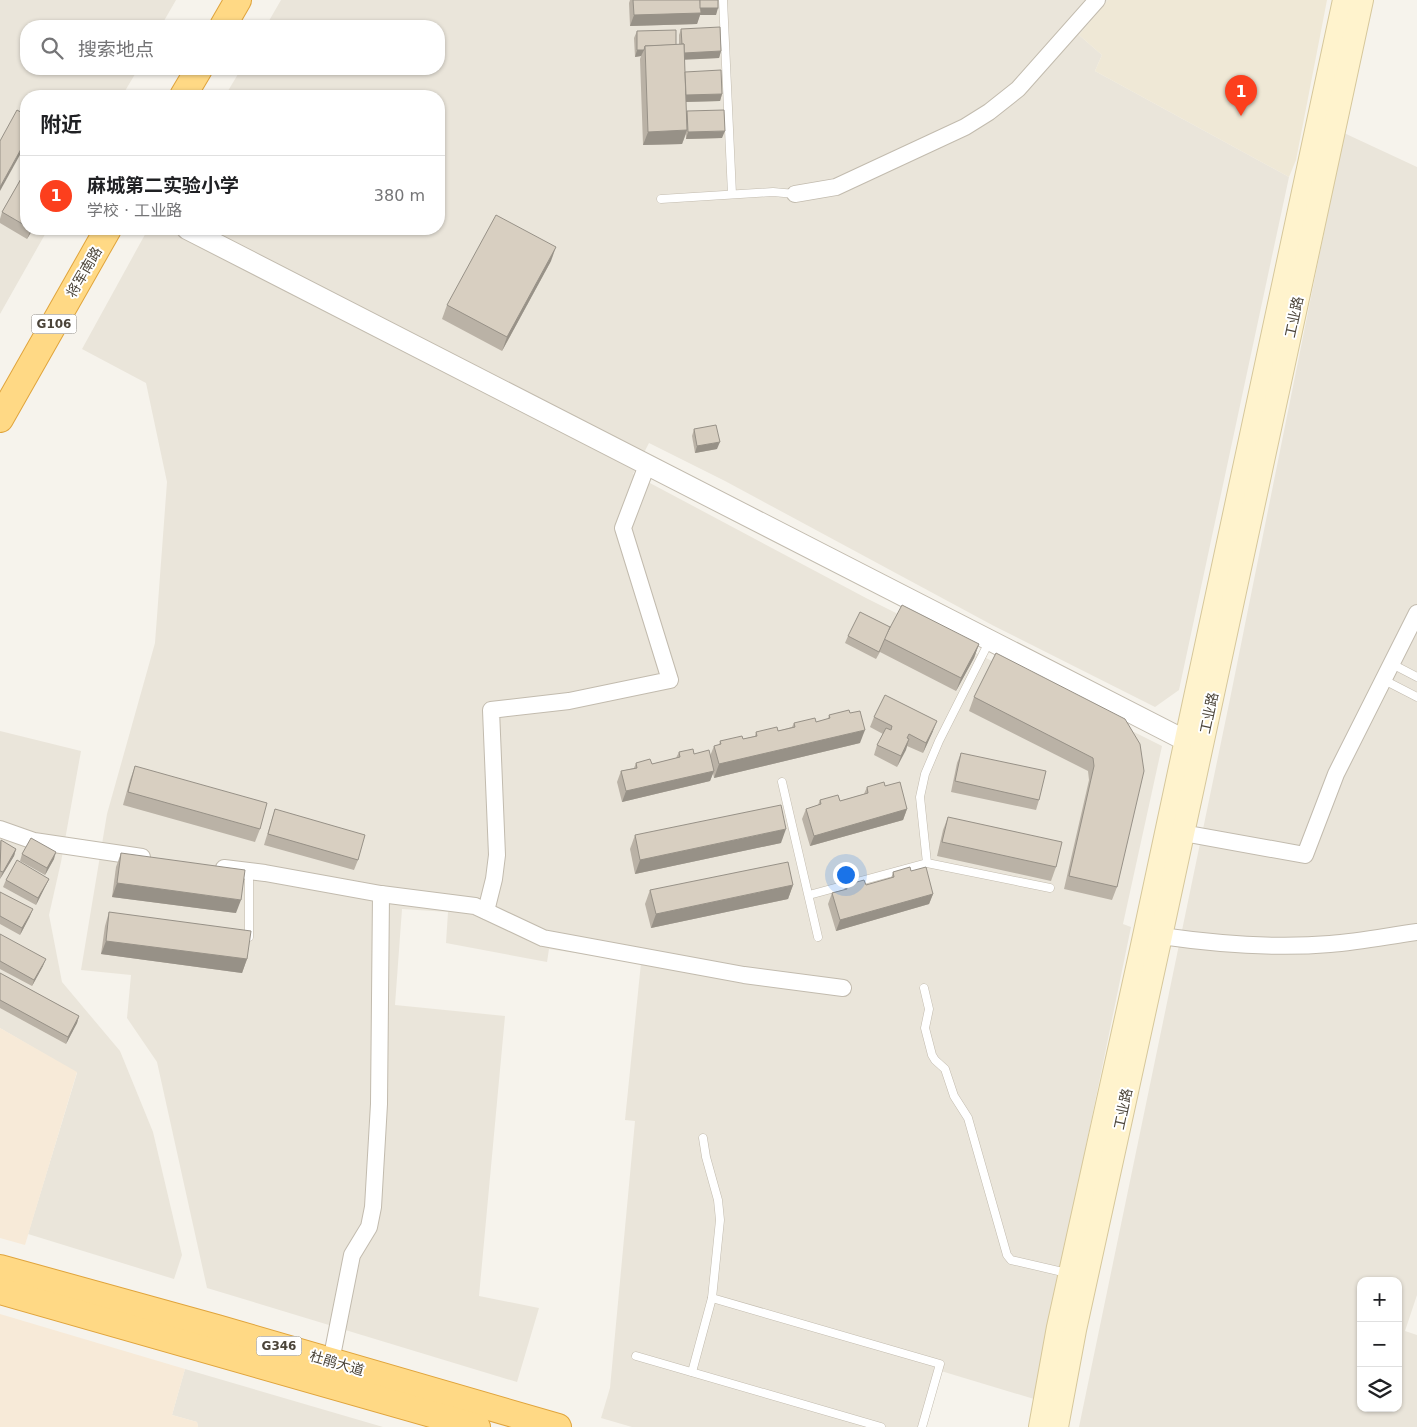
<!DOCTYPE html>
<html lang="zh">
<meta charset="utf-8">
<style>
body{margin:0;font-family:"DejaVu Sans","Noto Sans SC",sans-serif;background:#f6f6f6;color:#202124}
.controls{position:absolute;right:15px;bottom:15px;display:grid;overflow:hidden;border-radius:10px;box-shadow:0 1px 4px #0004}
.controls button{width:45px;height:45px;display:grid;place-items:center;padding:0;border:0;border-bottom:1px solid #e0e0e0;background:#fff;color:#202124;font:25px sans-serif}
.you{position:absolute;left:845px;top:874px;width:18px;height:18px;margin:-12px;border:4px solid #fff;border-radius:50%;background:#1a73e8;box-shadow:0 0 0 8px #1a73e833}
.badge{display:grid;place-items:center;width:32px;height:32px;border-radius:50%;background:#fc3f1d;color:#fff;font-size:16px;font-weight:700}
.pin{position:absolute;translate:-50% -41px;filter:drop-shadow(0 1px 2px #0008)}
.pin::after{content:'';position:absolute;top:26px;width:18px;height:15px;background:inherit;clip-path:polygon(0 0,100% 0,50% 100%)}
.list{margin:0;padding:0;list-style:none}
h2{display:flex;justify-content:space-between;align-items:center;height:65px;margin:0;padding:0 20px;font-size:21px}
h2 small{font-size:16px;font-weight:400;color:#757577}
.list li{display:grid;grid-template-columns:32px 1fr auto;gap:15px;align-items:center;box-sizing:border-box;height:80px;padding:0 20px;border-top:1px solid #e0e0e0}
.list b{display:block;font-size:19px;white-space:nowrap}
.list p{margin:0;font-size:16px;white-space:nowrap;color:#757577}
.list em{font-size:16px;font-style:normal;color:#757577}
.icon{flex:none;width:28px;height:28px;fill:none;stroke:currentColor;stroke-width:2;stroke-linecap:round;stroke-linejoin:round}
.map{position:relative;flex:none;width:1417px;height:1427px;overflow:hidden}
.search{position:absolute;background:#fff;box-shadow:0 1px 4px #0004;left:20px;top:20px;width:425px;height:55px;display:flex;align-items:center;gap:12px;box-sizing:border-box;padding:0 18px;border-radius:20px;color:#757577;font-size:19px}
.panel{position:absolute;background:#fff;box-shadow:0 1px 4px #0004;left:20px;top:90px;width:425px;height:145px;border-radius:20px}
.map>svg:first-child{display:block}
</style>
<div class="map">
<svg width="1417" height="1427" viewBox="0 0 1417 1427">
<rect width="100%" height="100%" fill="#f6f3ec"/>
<g fill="#eae5da" fill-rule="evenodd">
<path d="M0,0h176l-15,26h-135v43h112l-16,27h-96v133h22l-48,85z"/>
<path d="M281,0h827l-29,35 23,20 -7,16 194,106 -110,513 -24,17 -161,-81 -269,-145 -76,-38 -16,31 233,124 296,148 -39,178 8,3 -97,472 -93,-28 -15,56h-294l-31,-9 9,-30 25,-267 -10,-1 16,-157 -92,-14 -2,13 -101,-19 2,-31 -46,-3 -7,96 110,11 -26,280 60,12 -22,74 -310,-94 -50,-226 -30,-44 4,-43 -50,-5 26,-156 48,-171 12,-161 -21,-99 -64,-34 66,-120h291v-133h-214l16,-27h198v-43h-173z"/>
<path d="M1344,133l73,34v1128l-12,36 12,4v92h-338l151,-728zM1361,1281h37v127h-37z"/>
<path d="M0,731l81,20 -20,111 -12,53 13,67 58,69 33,81 29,123 -8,24 -146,-45 49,-161 -77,-45z"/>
<path d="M185,1369l198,58h-185l-1,-5 -25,-7z"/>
</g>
<g fill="#f7ead8">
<path d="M0,1028l77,44 -52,173 -25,-7z"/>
<path d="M0,1314l185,55 -13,46 25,7 1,5h-198z"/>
</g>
<path fill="#efe8d6" d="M1108,0h219l-31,160 -7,17 -194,-106 7,-16 -23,-20z"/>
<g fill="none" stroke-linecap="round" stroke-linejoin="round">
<defs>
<g id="service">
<path d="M723,0l9,194"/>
<path d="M661,199l112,-7 22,2"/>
<path d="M990,640l-51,101 -14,33 -5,23 7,66 123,25"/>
<path d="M1392,664l25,13"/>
<path d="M1384,680l33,17"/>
<path d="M782,782l36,155"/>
<path d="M249,871v66"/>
<path d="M809,895l118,-32"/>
<path d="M924,988l5,21 -4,19 7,27 3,5 10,9 9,27 14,22 39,137 4,5 56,13"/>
<path d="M712,1298l228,66 -18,63"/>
<path d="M636,1356l245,71"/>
<path d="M692,1372l20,-74 8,-78 -2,-20 -12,-43 -3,-19"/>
</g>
<g id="minor">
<path d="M795,194l41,-7 129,-60 24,-15 29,-23 79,-89"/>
<path d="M0,829l34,12 108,16"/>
<path d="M1183,833l122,22 31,-81 81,-161"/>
<path d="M224,868l41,5 116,21 94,12 68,32 201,37 99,13"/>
<path d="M486,911l8,-32 3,-24 -6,-145 78,-9 101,-21 -47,-152 24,-63"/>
<path d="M1161,936c56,8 112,13 169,8 29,-2 58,-8 87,-12"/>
<path d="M331,1361l21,-106 17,-28 4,-20 6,-103 2,-210"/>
</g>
<path id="tertiary" d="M187,229l1013,519"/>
<g id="secondary">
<path d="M1040,1427l18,-100 83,-377 203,-950"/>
<path d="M1057,1427l18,-97 86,-394 201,-936"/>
</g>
<g id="trunk">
<path d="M223,26l15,-26"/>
<path d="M183,96l16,-27"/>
<path d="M0,419l108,-190"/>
<path d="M0,1268l217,60 341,99"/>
<path d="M0,1291l477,136"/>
</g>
</defs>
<use href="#service" stroke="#c2bbae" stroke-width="9"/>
<use href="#minor" stroke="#c2bbae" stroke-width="18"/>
<use href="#tertiary" stroke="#c2bbae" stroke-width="22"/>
<use href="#secondary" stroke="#d6c79b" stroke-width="24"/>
<use href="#trunk" stroke="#e0a43c" stroke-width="28"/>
<use href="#service" stroke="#fff" stroke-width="8"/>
<use href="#minor" stroke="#fff" stroke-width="16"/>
<use href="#tertiary" stroke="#fff" stroke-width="20"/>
<use href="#secondary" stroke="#fff3cd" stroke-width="22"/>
<use href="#trunk" stroke="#ffd985" stroke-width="26"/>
</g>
<g fill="#bab2a6">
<path d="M630,0h88l-2,15h-16l-3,9 -67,2 -1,-23z"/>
<path d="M681,29l40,22 -2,7 -35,1 1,13 37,22 -2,7 -34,1v12l1,-3 35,27 -36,1v-5l-4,10 -39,1 -3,-86 1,-3 -6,1 -1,-19 3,-7 39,14 3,-1v-9z"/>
<path d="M26,170v59h7l-6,10 -27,-16v-4l2,-7z"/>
<path d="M551,261l-49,90 -60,-32 5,-14z"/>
<path d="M694,429l23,20 -22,4 -3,-17z"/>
<path d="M890,627l89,17 -5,14 -18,33 -76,-39 -4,7 -31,-16 3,-7z"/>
<path d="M974,697l151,22 -8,168 -5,13 -48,-11 25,-109 -1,-9 -119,-60z"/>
<path d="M829,715l31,28 -146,35 -1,-5 -3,8 -88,21 -5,-20 4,-11 13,-3 2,-5 16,1 24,-6 3,-6 31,4 4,-10 5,-1 1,-4 23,-2 12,-3 1,-4 22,-1 14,-4 2,-4 22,-1 12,-3z"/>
<path d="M874,717l59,14 -10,22 -16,-7 -10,21 -23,-12 3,-10 6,-11 -13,-7z"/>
<path d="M961,753l78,47 -3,10 -85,-18 6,-29z"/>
<path d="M135,766l125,63 -5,13 -132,-37 7,-25z"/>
<path d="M885,786l22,23 -4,11 -93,26 -8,-27 4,-10 12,-4 2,-5 20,1 24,-7 3,-7z"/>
<path d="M275,809l83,51 -4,10 -90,-25z"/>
<path d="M948,817l108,50 -5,14 -114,-25 6,-26z"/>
<path d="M635,835l146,8 -146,31 -5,-25z"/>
<path d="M0,841l16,8 -2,7 -14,23z"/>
<path d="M121,853l115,60 -124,-16 4,-30z"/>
<path d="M22,854l32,5 -9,16 -25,-14z"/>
<path d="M911,871l22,23 -4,10 -93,27 -8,-27 4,-11 12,-3 2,-5h20l25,-6 2,-7z"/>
<path d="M49,879l-13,26 -33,-18 3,-7z"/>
<path d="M793,885l-5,14 -137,29 -6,-24 5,-14z"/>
<path d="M0,892l30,24 -10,19 -20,-11z"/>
<path d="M109,912l138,47 -5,14 -141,-19 4,-28z"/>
<path d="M0,934l43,32 -11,20 -32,-17z"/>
<path d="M0,973l79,43 -2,7 -11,21 -66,-36z"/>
</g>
<g fill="#979187">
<path d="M699,8h19l-2,7h-16l-3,9 -67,2 4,-11z"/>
<path d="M637,50h7l-3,6 -6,1z"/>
<path d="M721,51l-2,7 -39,2 2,-7z"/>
<path d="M722,94l-2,7 -37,1 2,-7z"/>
<path d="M687,130l-5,14 -39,1 5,-13z"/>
<path d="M725,131l-3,7 -36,1 2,-7z"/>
<path d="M26,140v4l-26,47v-4z"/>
<path d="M31,229h2l-6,10z"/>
<path d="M556,247l-5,14 -49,90 5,-14z"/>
<path d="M720,442l-3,7 -22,4 2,-7z"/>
<path d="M979,644l-5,14 -18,33 5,-13z"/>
<path d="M937,721l-4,10 -10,22 3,-10z"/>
<path d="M865,730l-5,13 -146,35 5,-14z"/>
<path d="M909,739l-3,11 -9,17 4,-11z"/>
<path d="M714,771l-4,10 -88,21 4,-11z"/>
<path d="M907,809l-4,11 -93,26 4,-10z"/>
<path d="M786,829l-5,14 -146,31 5,-14z"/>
<path d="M16,849l-2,7 -14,23 3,-7z"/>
<path d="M56,852l-2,7 -9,16 2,-7z"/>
<path d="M49,879l-13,26 2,-7z"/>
<path d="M117,883l124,17 -5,13 -124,-16z"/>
<path d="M793,885l-5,14 -137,29 5,-14z"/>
<path d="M933,894l-4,10 -93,27 4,-11z"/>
<path d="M33,909l-3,7 -10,19 2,-7z"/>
<path d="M106,941l141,18 -5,14 -141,-19z"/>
<path d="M46,959l-3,7 -11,20 2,-6z"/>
<path d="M79,1016l-2,7 -11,21 2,-7z"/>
</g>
<g fill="#d8cfc1" stroke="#979187">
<path d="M633,0h67l1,13 -67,2z"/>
<rect x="700" y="0" width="18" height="8"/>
<path d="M720,27l1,24 -37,2v-9h-2l-1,-15z"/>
<path d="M676,30v15l-31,1 -1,4h-7v-19z"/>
<path d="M684,44l3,86 -39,2 -3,-86z"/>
<path d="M721,70l1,24 -36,1 -1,-23z"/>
<path d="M17,110l9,5v25l-26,47v-46z"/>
<path d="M724,110l1,21 -37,1 -1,-21z"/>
<path d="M26,170v56l-24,-14z"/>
<path d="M496,215l60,32 -49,90 -60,-32z"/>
<path d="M716,425l4,17 -23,4 -3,-17z"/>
<path d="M902,605l77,39 -18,34 -77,-39z"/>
<path d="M860,612l30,15 -11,25 -31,-16z"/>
<path d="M996,653l129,66 15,25 4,27 -27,116 -48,-11 25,-110 -1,-8 -119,-61z"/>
<path d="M885,695l52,26 -11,22 -17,-9 -2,4 2,1 -8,17 -24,-11 9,-17 5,2 1,-4 -18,-9z"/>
<path d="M849,710l1,3 10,-2 5,19 -146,34 -5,-18 7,-2 -1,-3 22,-5 1,3 14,-3 -1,-4 21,-5 1,4 17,-4 -1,-4 21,-5 1,4 14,-4 -1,-3z"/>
<path d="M693,749l1,5 15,-4 5,21 -88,20 -5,-20 16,-3 -1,-5 14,-4 2,5 28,-7 -1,-5z"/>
<path d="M961,753l85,18 -7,29 -84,-19z"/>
<path d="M135,766l132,37 -7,26 -132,-37z"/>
<path d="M884,782l1,4 15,-4 7,27 -93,27 -8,-27 15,-5 -1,-4 18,-5 2,6 28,-8 -1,-6z"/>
<path d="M781,805l5,24 -146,31 -5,-25z"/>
<path d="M275,809l90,26 -7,25 -90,-26z"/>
<path d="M948,817l114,25 -6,25 -114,-25z"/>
<path d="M31,838l25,14 -9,16 -25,-14z"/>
<path d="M1,840l15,9 -13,23 -3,-1z"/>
<path d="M121,853l124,17 -4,30 -124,-17z"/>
<path d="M17,860l32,19 -11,19 -32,-18z"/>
<path d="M788,862l5,23 -137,29 -6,-24z"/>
<path d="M910,867l1,4 15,-4 7,27 -93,26 -8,-27 15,-4 -1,-4 18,-5 2,5 28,-8 -1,-5z"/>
<path d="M0,892l33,17 -11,19 -22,-12z"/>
<path d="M109,912l142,19 -4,28 -141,-18z"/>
<path d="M0,934l46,25 -12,21 -34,-19z"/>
<path d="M0,973l79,43 -11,21 -68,-37z"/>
</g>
<g text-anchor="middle" stroke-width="4" stroke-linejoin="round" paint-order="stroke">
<g fill="#fff" stroke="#817c74" stroke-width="1">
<rect x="31.5" y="314.5" width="45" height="19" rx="4"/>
<rect x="256.5" y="1336.5" width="45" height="19" rx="4"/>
</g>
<g font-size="12" font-weight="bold" fill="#4b4439">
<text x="54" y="328">G106</text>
<text x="279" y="1350">G346</text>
</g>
<g font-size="14" fill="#4b4439" stroke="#fff">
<text transform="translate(84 272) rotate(-60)" y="5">将军南路</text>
<text transform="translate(1294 317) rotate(-78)" y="5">工业路</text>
<text transform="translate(1209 713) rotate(-78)" y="5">工业路</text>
<text transform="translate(1123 1109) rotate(-78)" y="5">工业路</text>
<text transform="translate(337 1363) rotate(16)" y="5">杜鹃大道</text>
</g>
</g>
</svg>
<div class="controls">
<button>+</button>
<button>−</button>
<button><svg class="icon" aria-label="layers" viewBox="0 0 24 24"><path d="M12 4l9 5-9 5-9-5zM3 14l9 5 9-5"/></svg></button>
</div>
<div class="you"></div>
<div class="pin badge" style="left:1241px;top:116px">1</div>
<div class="search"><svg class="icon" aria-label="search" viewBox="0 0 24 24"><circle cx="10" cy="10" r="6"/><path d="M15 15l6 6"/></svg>搜索地点</div>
<section class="panel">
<h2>附近<small></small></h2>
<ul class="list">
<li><span class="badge">1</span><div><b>麻城第二实验小学</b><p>学校 · 工业路</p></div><em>380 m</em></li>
</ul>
</section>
</div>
